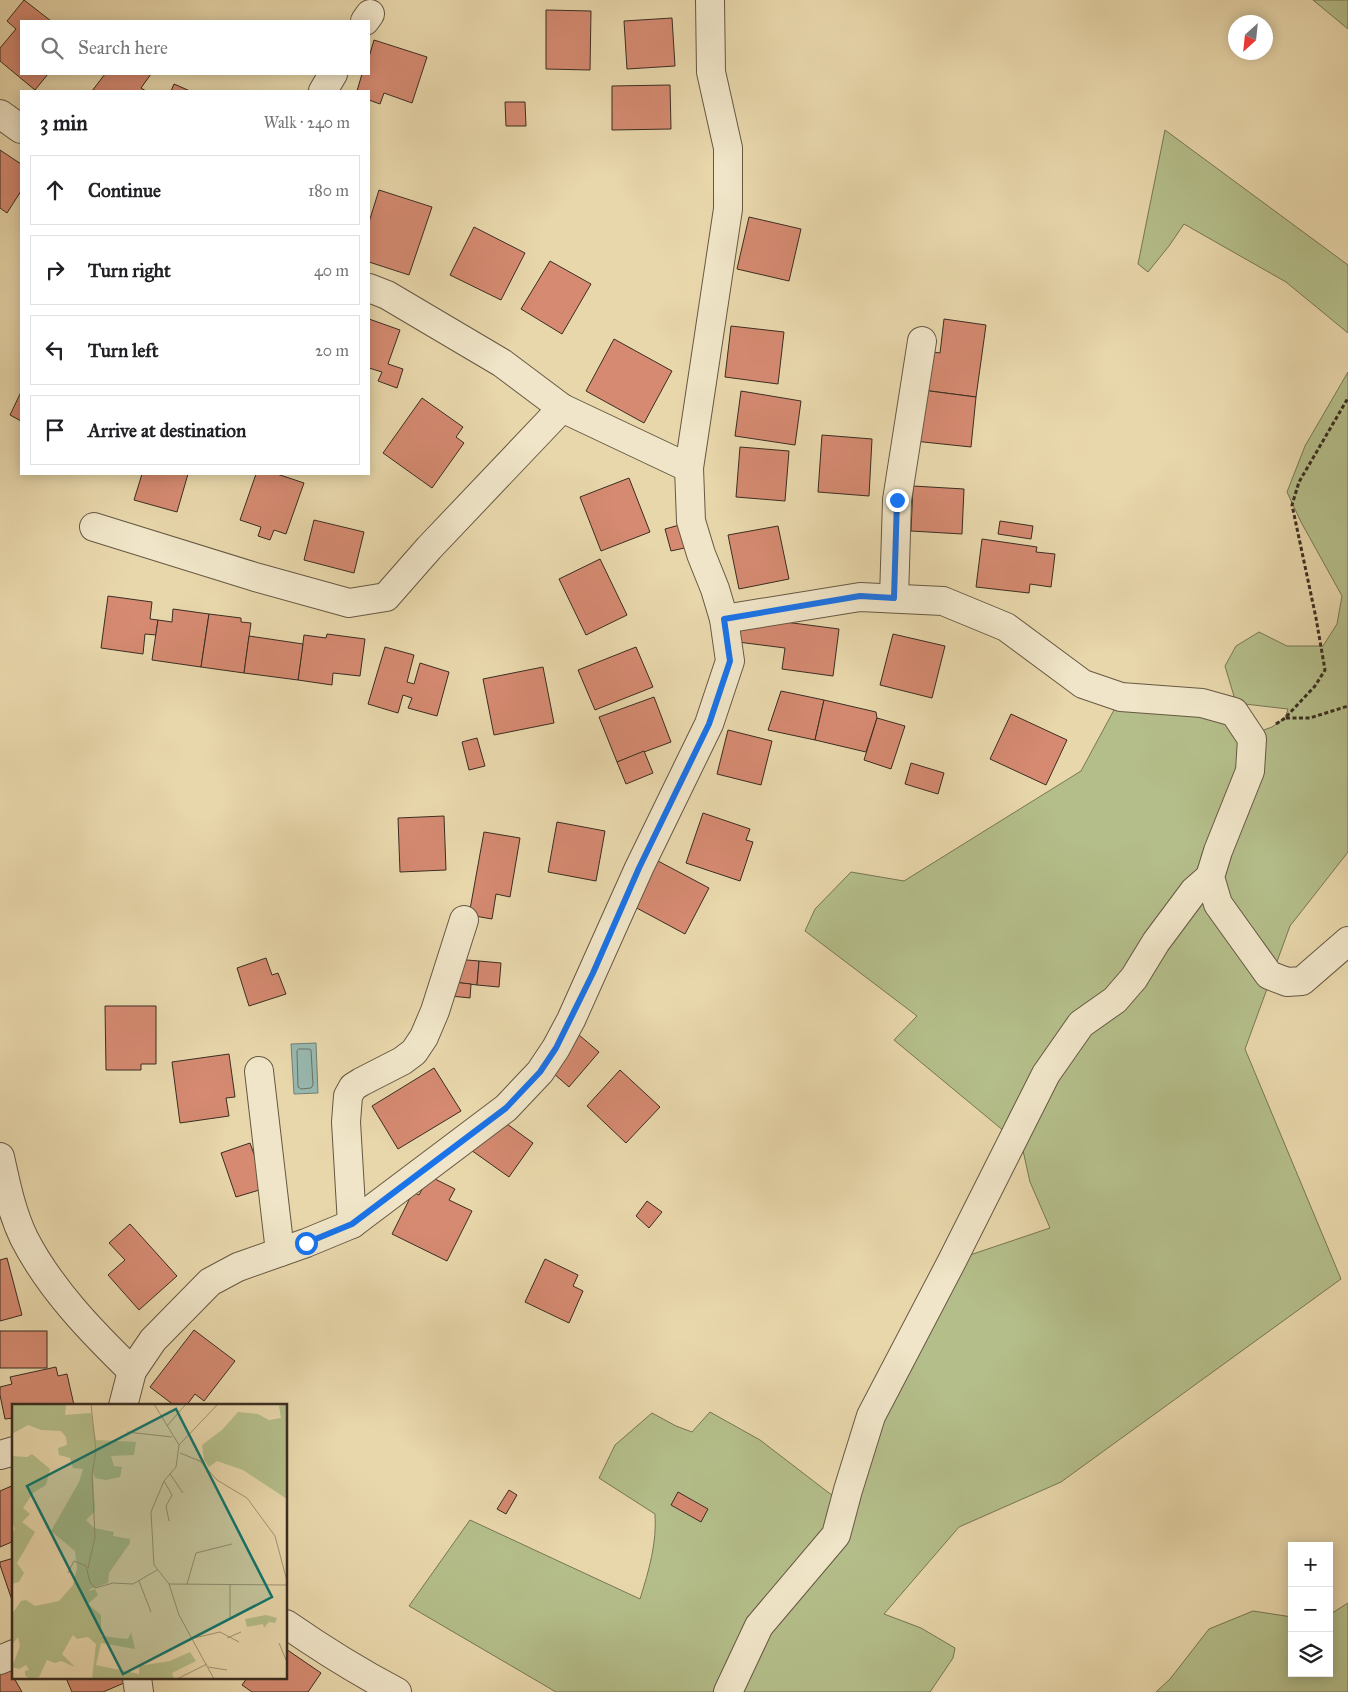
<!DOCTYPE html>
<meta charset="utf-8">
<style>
body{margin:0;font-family:"IM FELL Great Primer",serif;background:#f2f2f2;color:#202124}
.controls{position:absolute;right:15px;bottom:15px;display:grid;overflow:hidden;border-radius:0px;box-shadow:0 2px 12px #0003}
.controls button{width:45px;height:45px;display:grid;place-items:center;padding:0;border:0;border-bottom:1px solid #e0e0e0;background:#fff;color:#202124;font:25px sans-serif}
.compass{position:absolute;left:1228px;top:15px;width:45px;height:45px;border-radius:50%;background:#fff;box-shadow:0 2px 12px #0003;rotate:207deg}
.stop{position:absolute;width:15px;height:15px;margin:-11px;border:4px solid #1a73e8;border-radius:50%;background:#fff}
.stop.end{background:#1a73e8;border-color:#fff;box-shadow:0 1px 5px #0008}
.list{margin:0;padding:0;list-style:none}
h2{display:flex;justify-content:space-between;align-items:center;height:65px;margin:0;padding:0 20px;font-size:21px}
h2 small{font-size:16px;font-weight:400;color:#757577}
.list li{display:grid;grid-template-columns:32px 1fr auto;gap:15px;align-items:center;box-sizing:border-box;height:70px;margin:0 10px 10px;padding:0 10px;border:1px solid #e0e0e0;border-radius:0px}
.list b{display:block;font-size:19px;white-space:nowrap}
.list em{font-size:16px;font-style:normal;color:#757577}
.icon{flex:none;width:28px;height:28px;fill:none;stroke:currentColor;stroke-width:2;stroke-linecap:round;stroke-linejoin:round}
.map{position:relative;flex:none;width:1348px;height:1692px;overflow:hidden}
.search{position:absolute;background:#fff;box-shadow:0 2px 12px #0003;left:20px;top:20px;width:350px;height:55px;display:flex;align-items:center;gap:12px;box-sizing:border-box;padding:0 18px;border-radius:0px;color:#757577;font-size:19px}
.panel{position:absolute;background:#fff;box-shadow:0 2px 12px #0003;left:20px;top:90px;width:350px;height:385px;border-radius:0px}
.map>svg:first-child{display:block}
</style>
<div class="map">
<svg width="1348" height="1692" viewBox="0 0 1348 1692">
<rect width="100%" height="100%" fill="#e8d7ab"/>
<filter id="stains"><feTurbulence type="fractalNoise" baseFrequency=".004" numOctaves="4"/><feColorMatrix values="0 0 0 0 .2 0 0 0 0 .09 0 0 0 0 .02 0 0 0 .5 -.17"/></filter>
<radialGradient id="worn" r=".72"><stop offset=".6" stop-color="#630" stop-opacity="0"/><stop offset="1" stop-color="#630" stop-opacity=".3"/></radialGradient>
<g fill="#b4be8a" stroke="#777655">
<path d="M1313,0h35v29z"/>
<path d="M1165,130l183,135v68l-62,-51 -102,-58 -15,22 -21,26 -10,-8z"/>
<path d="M1348,372v480l-58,74 -45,123 96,230 -280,203 -102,45 -75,87 37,14 34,20 -2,10 -23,34h-374l-147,-86 61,-86 170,79c9,-29 17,-56 15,-85l-56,-36 16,-33 37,-32 24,13 16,6 18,-20 50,28 73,56 -7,43 -24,20 -12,28 46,-52 12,-45 23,-74 81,-155 98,-33 -20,-46 -8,-36 -128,-106 23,-24 -112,-85 10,-22 36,-37 53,9 177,-110 40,-74 81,6 32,9 16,23 22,-8 13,-9 3,-9 -52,-6 -11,-37 11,-20 23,-14 28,14h36l14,-22 5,-28 -41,-74 -14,-30 18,-46z"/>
<path d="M1348,1603v89h-192l14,-13 39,-50 44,-18 39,6v56h37v-58z"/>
</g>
<path fill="#98b8af" stroke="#728076" d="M316,1043l2,50 -24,1 -3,-50z"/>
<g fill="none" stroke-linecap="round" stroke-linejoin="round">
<path stroke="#697268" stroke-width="1" d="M299,1049h10l2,1 2,35 -2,3 -10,1 -3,-2 -1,-36z"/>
</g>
<g fill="#d58a71" stroke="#3a2d20">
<path d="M24,0l27,21h-30v53h27l-13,16 -35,-29v-13l16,-19 -9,-8z"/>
<path d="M546,10l45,1 -1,59 -44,-1z"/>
<path d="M672,18l3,48 -48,3 -3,-48z"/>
<path d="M374,40l53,17 -15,46 -28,-10 -4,11 -11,-4v-9h-12l5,-17h7v-17z"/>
<path d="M105,74h46l-10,14 5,3h-54z"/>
<path d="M174,84l16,7h-19z"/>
<path d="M670,85l1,44 -59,1v-44z"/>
<path d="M505,102h20l1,24h-20z"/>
<path d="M0,150l21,14v27l-14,22 -7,-5z"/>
<path d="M379,190l53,17 -23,68 -40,-13v-40z"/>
<path d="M749,217l52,12 -12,52 -52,-12z"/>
<path d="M474,227l51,26 -24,47 -51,-25z"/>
<path d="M550,261l41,23 -29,50 -41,-25z"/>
<path d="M369,319l31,11 -12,34 15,5 -6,19 -19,-7 4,-9 -13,-4z"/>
<path d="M944,319l42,6 -10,72 -54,-7 5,-39 13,2z"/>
<path d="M731,326l53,6 -6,52 -53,-7z"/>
<path d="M614,339l58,32 -28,52 -58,-32z"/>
<path d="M922,390l54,7 -5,50 -57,-6z"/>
<path d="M741,391l60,10 -6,44 -60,-9z"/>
<path d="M21,392v29l-11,-6z"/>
<path d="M422,398l41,29 -7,10 8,6 -32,45 -49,-35z"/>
<path d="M822,435l50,4 -3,57 -51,-4z"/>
<path d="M740,447l49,4 -4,50 -49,-4z"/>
<path d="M142,474h46l-11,38 -43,-12z"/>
<path d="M256,474h21l27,9 -18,51 -12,-4 -4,10 -12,-4 3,-9 -21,-7z"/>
<path d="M629,478l21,54 -49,19 -21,-54z"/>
<path d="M913,486l51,3 -2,45 -51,-3z"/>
<path d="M314,520l50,12 -10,41 -50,-13z"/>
<path d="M1000,521l33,5 -2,13 -33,-5z"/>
<path d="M683,524l6,23 -18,4 -6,-22z"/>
<path d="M778,526l11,53 -50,10 -11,-54z"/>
<path d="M982,539l55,8 -1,5 19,2 -4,33 -21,-3 -1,9 -53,-6z"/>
<path d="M600,559l27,56 -41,20 -27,-56z"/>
<path d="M108,596l44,6 -2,17 8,1 -2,15 -11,-1 -2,20 -42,-6z"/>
<path d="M173,609l36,5 -8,53 -49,-7 6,-40 14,2z"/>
<path d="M209,614l32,4v4l10,1 -7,50 -43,-6z"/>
<path d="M762,619l77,10 -6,47 -51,-7 3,-21 -55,-7 3,-16z"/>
<path d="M327,634l38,5 -5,37 -27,-3 -1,12 -34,-5 6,-45 22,3z"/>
<path d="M893,634l52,12 -13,52 -52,-13z"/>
<path d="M249,636l54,8 -5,36 -54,-7z"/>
<path d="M385,647l29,8 -7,27 7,2 6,-21 29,9 -12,44 -29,-8 4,-10 -9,-3 -5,18 -30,-9z"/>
<path d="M636,647l17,40 -58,23 -17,-40z"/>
<path d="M543,667l11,56 -60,12 -11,-56z"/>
<path d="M781,691l43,9 -9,40 -47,-10z"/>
<path d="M654,697l17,45 -54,20 -18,-45z"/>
<path d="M824,700l52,12 1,6 -11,34 -51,-12z"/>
<path d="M1011,714l56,26 -21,45 -56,-26z"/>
<path d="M877,718l28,8 -14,43 -27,-9z"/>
<path d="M728,730l44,11 -11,44 -44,-11z"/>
<path d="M477,738l8,28 -16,4 -7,-28z"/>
<path d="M644,751l9,22 -27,11 -9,-22z"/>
<path d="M911,763l33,10 -6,21 -33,-10z"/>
<path d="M703,813l47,16 -4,11 7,2 -13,39 -54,-18z"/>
<path d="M444,816l2,54 -46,2 -2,-54z"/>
<path d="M557,822l48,9 -9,50 -48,-9z"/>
<path d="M484,832l36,6 -10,59 -14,-3 -4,25 -23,-4z"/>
<path d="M658,861l51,27 -24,46 -52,-28z"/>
<path d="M266,958l6,17 6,-2 8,21 -37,12 -12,-38z"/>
<path d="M455,959l24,2 -2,24 -24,-3z"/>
<path d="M479,961l22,2 -2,24 -22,-2z"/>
<path d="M453,982l18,2 -1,14 -19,-2z"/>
<path d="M105,1006h51v58h-15v6h-35z"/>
<path d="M566,1024l33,28 -30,35 -33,-29z"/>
<path d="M229,1054l6,43 -9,1 3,18 -49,7 -8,-61z"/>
<path d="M434,1068l27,43 -63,38 -26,-43z"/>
<path d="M620,1070l40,37 -34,36 -39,-37z"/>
<path d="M496,1116l37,27 -24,34 -38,-27z"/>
<path d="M250,1143l16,45 -30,9 -15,-44z"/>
<path d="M429,1176l26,13 -6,11 23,11 -25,50 -55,-27 21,-42 6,3z"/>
<path d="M647,1201l15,11 -13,16 -13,-12z"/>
<path d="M130,1224l47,52 -38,34 -31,-35 17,-15 -16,-17z"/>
<path d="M7,1258l15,57 -22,6v-61z"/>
<path d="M545,1259l33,16 -5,11 10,5 -14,32 -44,-21z"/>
<path d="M194,1330l41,31 -31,40 -9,-7 -9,12h-11l-25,-19z"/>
<rect x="0" y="1331" width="47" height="37"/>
<path d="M56,1367l2,9 9,-2 7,31 -60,1v12l-9,1 -5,-24v-8l12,-3 -2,-7z"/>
<path d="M14,1485v56l-14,6v-56z"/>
<path d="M509,1490l8,5 -11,19 -9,-5z"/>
<path d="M678,1492l30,17 -7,13 -30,-17z"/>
<path d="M14,1558v48l-14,-41v-3z"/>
<path d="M286,1649l35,24 -13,19h-56l-10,-7 5,-7h39z"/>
<path d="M9,1666l5,12 8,14h-22v-21z"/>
<path d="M66,1678h56l2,5 -21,9h-31z"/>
</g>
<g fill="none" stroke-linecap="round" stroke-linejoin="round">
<defs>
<g id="minor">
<path d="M365,21l5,-7"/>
<path d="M323,91l10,-17"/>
<path d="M0,114l21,15"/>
<path d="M369,288l18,7 115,68 60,45 127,60"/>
<path d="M94,527l161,50 94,26 37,-6 43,-49 133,-140"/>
<path d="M894,598l3,-98 25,-159"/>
<path d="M724,619l136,-22 83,4 63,26 77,57 38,13 81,6 32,9 18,27 -2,32 -32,80 -8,26 8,27 51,71 18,7 15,-1 46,-40"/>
<path d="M259,1071l21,181"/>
<path d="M0,1157c6,28 12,56 24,81 26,51 68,94 108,133"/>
<path d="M352,1224l-6,-102 2,-26 5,-9 8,-5 41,-21 12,-9 10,-15 11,-26 29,-91"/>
<path d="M123,1406l9,-35 21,-31 57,-58 28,-15 68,-24 46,-19 154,-116 34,-36 16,-24 15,-28 68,-152 70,-144 21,-63 -6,-42 -9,-30 -14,-35 -10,-33 -2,-53 39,-259v-61l-17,-76 -1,-72"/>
<path d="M0,1455l14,-4"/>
<path d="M286,1624c36,25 73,48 111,68"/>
<path d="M0,1660l14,-6"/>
<path d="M137,1678l2,14"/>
<path d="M728,1692l31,-66 77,-91 12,-45 23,-74 81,-155 94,-187 35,-50 34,-24 19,-22 22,-36 38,-51 16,-14"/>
</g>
</defs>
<use href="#minor" stroke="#665843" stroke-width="30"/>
<g stroke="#3a2d20" stroke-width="3" stroke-dasharray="4 2.5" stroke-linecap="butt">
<path d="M1286,718h24l38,-12"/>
<path d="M1276,724l9,-6 30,-32 10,-16 -9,-52 -24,-113 7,-23 49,-84"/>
</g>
<use href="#minor" stroke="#f0e5c8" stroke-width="28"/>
</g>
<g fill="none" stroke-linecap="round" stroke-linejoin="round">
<path stroke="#1a73e8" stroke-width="6" d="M306,1243l46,-19 154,-116 34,-36 16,-24 37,-75 46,-105 70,-144 21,-63 -6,-42 136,-23 34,2 3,-98"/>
</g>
<g transform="translate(12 1404)">
<rect width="275" height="275" fill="#e8d7ab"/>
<path d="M0,0h54l-1,11 26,-2 5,27 40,2 -2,13 -23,1 3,10 8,1 -2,10 -14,3 -11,-2 -2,-5 2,38 -9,9 8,8 20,4 -1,4 17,3v4l-21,30 -1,10 -18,6 -1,2 6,-2 3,6 -10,9 13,11v21l27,3 3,-7 4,17 -34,-6 -5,22 43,9v-8l31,-5 20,-9 6,9 -24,12 2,6h-82l4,-35 -8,-7 -11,2 -4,-4 -11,19 13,13 -14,-6 -6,2 -8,-3 -8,17 -9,2 -5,-4v-4l4,-1 -3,-5 -7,4 -7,-2 8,-21 -2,-9 -6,8v-31l9,-13 5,-1 9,6 24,-5 14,-16 4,-17 -2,-17 -24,-20 28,-49 4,-13 -10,-1 -3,-10 -11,-3 -1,-7 9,-3 -1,-8 -5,-6 -20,-1 -13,-5 -16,9zM275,0v95l-44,-29 -26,-9 -8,6 -5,-7 -2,-15 20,-15 16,-18 20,2 11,6 12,-2 -2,-12zM20,50l18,15 -4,16 -13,8 -10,15 7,6 -8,8 13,10 -18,31 7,10 -5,9 -7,2v-51l3,-3 -3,-10v-64l15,1zM254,211l11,3 -2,5 -6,-1 -5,6 -1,-4 -16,3 -2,-8z" fill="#b4be8a"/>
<path fill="none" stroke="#a29373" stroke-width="1" d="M142,0l25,41M155,22l19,-22M115,28l45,5M168,49l20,8 17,19 30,18 28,38 12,45M158,70l13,19M152,77l8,14 -6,11 3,15M76,164l7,-31 -3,-63 4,-23 -5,-47M56,169l6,-12 12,5 4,16 5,6 18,-5 20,1 24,-14M127,177l12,31M157,180l118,1M175,180l9,-31 36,-9M218,181v32M182,234l26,-6 19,10M215,234l14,-6M267,239l8,19M196,263l19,3M165,275l30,-15M202,275l-35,-64 -10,-31 -15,-19 -3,-53 13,-31 12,-14 3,-22 39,-41"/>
<path fill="#0f766e" fill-opacity="0.15" stroke="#0f766e" stroke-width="2.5" d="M164,5l96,188 -149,77 -96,-188z"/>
<rect width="275" height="275" fill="none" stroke="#3a2d20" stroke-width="2.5"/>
</g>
<rect width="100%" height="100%" filter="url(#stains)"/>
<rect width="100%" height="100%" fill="url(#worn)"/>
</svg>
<div class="controls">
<button>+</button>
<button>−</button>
<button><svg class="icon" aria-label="layers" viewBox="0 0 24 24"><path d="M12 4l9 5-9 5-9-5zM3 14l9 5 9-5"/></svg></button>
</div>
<svg class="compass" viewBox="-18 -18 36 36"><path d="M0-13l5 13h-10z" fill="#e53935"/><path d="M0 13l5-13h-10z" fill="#757577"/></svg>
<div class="stop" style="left:306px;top:1243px"></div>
<div class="stop end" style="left:897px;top:500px"></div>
<div class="search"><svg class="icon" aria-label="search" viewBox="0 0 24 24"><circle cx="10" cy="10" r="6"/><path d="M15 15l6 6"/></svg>Search here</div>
<section class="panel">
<h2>3 min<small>Walk · 240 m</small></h2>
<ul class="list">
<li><svg class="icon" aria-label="ahead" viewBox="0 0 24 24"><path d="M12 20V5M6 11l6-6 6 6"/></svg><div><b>Continue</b></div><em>180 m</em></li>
<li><svg class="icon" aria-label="right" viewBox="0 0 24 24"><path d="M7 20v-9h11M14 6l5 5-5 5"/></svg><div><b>Turn right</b></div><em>40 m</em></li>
<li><svg class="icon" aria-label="left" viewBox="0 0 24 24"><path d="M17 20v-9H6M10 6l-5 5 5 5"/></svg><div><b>Turn left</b></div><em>20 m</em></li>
<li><svg class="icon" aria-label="arrive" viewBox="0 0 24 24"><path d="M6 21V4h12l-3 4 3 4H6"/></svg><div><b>Arrive at destination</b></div></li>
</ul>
</section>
</div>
